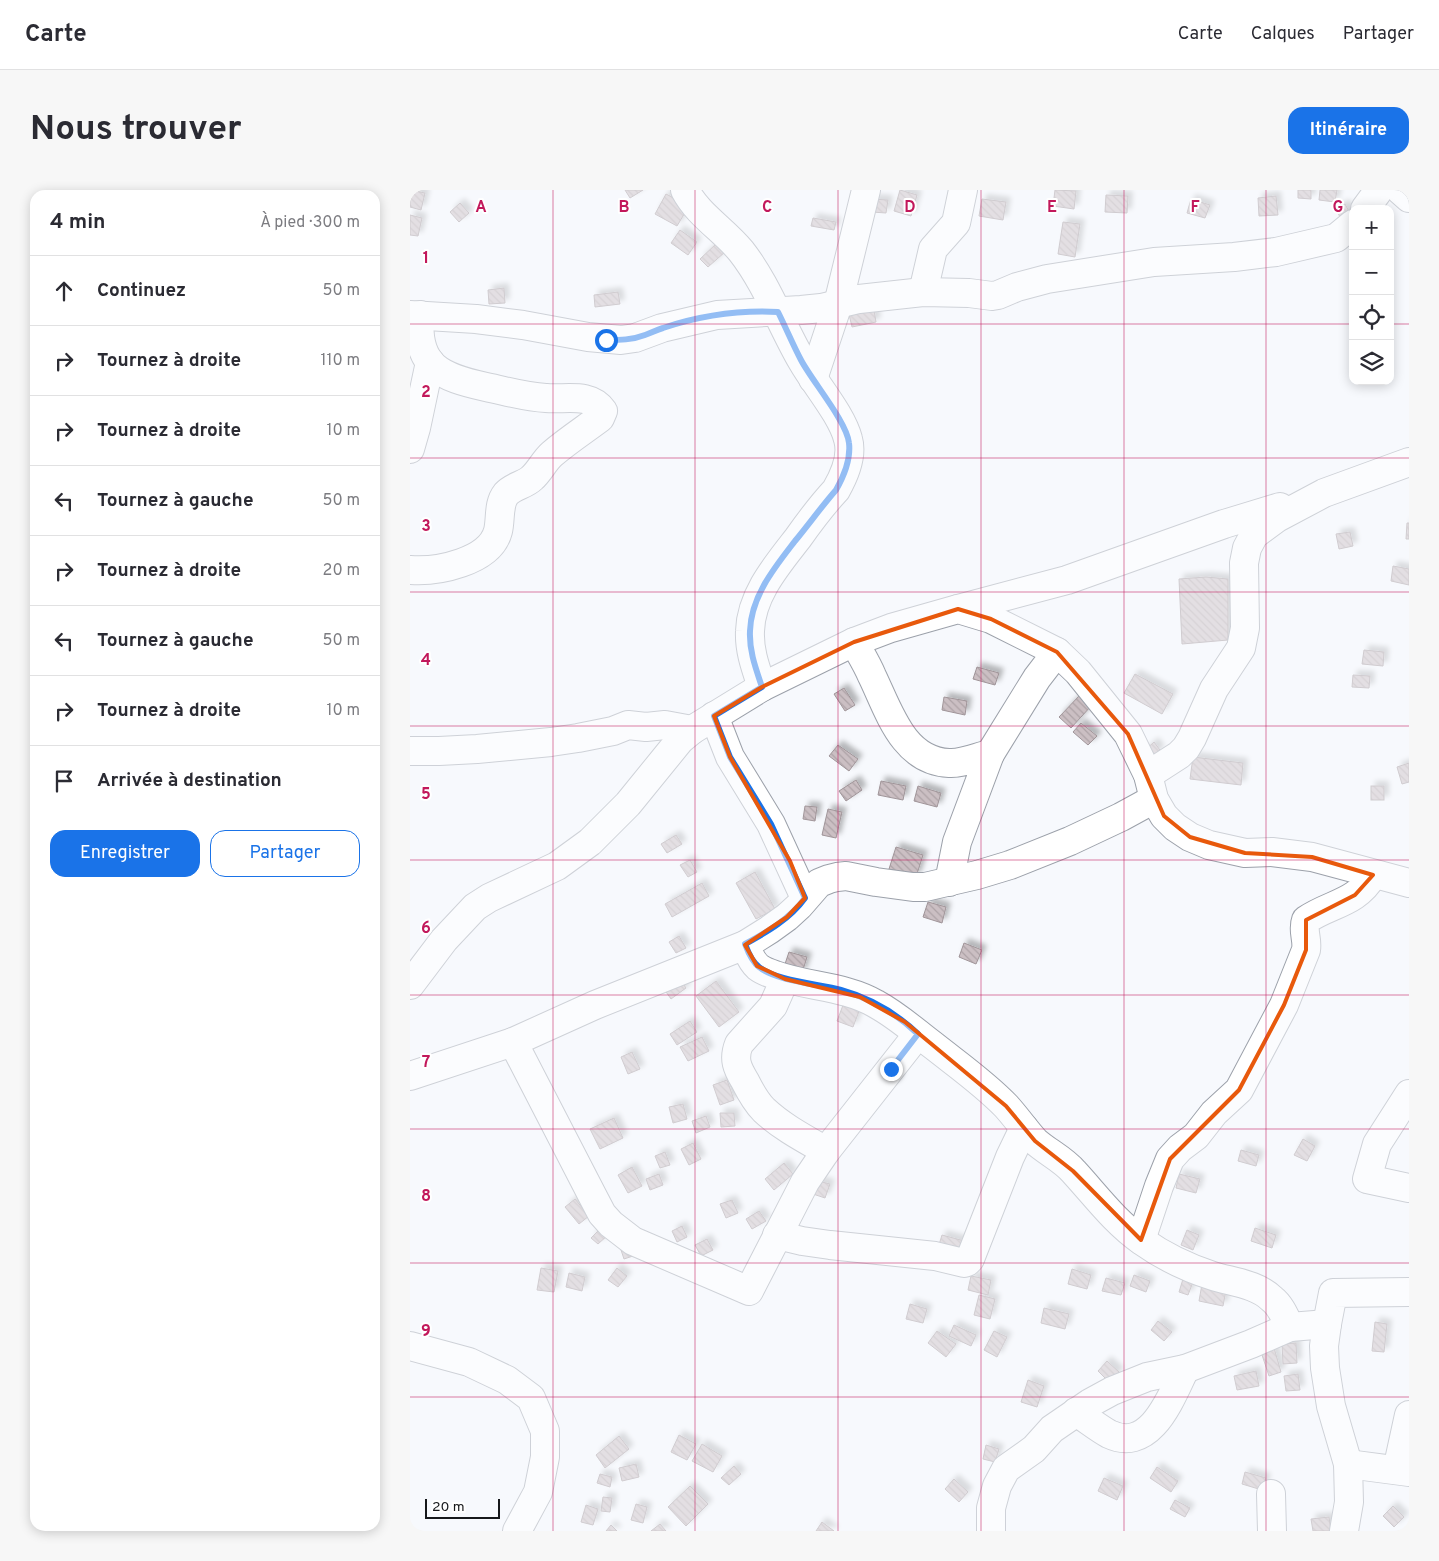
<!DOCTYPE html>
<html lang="fr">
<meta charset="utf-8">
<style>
body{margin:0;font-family:Overpass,sans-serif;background:#f7f7f7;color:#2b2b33}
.controls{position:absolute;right:15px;top:15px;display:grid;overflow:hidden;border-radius:10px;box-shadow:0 2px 12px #0003}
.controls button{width:45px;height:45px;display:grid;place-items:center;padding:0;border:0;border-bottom:1px solid #e1e1e2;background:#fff;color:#2b2b33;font:25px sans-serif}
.scale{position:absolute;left:15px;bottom:12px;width:75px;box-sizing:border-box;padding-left:5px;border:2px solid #16181b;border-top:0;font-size:14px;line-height:18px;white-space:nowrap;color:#16181b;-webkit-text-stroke:4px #fff;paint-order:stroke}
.stop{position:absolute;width:15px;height:15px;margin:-11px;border:4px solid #1a73e8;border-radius:50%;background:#fff}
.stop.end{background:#1a73e8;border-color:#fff;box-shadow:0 1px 5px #0008}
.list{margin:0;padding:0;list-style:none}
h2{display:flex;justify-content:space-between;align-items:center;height:65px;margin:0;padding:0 20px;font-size:21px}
h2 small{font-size:16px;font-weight:400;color:#7c7c81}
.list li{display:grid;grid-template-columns:32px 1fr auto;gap:15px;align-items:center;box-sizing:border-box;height:70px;padding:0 20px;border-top:1px solid #e1e1e2}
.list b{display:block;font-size:19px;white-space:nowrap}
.list em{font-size:16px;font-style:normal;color:#7c7c81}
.actions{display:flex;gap:10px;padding:15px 20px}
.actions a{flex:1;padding:11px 0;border:1px solid #1a73e8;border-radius:15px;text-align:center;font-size:18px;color:#1a73e8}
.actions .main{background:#1a73e8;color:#fff}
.icon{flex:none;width:28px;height:28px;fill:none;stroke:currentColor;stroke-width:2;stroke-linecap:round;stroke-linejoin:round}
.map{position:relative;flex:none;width:999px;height:1341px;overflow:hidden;border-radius:15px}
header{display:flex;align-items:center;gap:30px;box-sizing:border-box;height:70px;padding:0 25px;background:#fff;border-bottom:1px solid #e1e1e2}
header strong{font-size:24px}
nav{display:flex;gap:28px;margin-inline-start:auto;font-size:18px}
.intro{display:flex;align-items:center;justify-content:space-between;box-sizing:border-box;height:120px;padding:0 30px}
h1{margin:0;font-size:35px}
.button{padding:12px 22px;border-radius:15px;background:#1a73e8;color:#fff;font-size:18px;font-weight:700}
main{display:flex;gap:30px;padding:0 30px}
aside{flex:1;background:#fff;border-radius:15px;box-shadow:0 2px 12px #0003}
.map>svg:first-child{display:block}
</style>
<header>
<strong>Carte</strong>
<nav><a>Carte</a><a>Calques</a><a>Partager</a></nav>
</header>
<div class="intro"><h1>Nous trouver</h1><a class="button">Itinéraire</a></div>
<main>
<aside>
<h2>4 min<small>À pied · 300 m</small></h2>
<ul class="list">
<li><svg class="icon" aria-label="ahead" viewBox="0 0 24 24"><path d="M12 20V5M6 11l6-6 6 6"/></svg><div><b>Continuez</b></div><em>50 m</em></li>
<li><svg class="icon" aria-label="right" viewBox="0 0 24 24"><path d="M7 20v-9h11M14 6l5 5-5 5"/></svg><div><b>Tournez à droite</b></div><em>110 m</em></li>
<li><svg class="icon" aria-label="right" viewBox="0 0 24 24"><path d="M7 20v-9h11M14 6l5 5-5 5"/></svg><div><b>Tournez à droite</b></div><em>10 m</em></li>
<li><svg class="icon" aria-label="left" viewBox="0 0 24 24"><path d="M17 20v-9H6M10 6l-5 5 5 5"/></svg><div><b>Tournez à gauche</b></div><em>50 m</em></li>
<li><svg class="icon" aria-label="right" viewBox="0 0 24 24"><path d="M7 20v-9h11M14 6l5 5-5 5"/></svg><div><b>Tournez à droite</b></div><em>20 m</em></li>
<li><svg class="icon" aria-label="left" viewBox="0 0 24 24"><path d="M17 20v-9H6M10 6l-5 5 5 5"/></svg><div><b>Tournez à gauche</b></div><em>50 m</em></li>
<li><svg class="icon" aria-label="right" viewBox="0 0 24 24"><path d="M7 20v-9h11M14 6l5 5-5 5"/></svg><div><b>Tournez à droite</b></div><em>10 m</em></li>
<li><svg class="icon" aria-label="arrive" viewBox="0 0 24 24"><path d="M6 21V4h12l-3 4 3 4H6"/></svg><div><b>Arrivée à destination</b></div></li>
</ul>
<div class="actions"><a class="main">Enregistrer</a><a>Partager</a></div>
</aside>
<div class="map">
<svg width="999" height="1341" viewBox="0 0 999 1341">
<defs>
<pattern id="building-back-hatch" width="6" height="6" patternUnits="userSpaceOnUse" patternTransform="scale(1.25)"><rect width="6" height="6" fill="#cbbfc3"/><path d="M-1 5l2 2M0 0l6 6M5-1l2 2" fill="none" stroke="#aea3a7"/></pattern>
<filter id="shadow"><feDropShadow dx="4.5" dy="-4.5" stdDeviation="2.5" flood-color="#0004"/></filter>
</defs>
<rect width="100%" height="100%" fill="#f7f9fd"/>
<g fill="url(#building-back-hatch)" stroke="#a09599" filter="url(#shadow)">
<path d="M0,0l15,3 -4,17 -11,-3z"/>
<path d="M215,0h18l-13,8z"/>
<path d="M490,0l17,5 -6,21 -17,-5z"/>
<path d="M645,0l21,1 -2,18 -21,-3z"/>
<path d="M888,0h13v9l-13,-1z"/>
<path d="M910,0h17l-2,12 -16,-2z"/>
<path d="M256,4l23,12 -12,20 -22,-12z"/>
<path d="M696,5l22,1 -1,17 -22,-1z"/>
<path d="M866,6l2,19 -19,1 -1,-18z"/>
<path d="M462,9l16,1 -2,13 -14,-1z"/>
<path d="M572,9l24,3 -3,18 -24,-4z"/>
<path d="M781,9l19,6 -5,13 -18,-5z"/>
<path d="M50,13l9,10 -10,9 -9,-10z"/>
<path d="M935,14l7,13 -10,5 -6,-14z"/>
<path d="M0,25l12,3 -4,18 -8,-1z"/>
<path d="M403,28l23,4 -2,8 -23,-4z"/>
<path d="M653,32l17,2 -5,33 -17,-3z"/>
<path d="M270,40l17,12 -9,13 -17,-12z"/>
<path d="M307,53l8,9 -17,15 -8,-8z"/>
<path d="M94,98l1,15 -16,1 -1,-14z"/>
<path d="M208,102l2,12 -25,3 -1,-12z"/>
<path d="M463,114l3,18 -24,5 -4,-17z"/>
<path d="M997,333h2v16h-3z"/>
<path d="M940,342l3,14 -14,3 -3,-15z"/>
<path d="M983,376l16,3v16l-18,-4z"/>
<path d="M796,387l22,2v61l-46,4 -3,-65z"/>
<path d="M954,460l20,2 -1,14 -21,-2z"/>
<path d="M567,477l22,6 -4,12 -22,-6z"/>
<path d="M725,484l38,20 -11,20 -38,-21z"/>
<path d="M943,485l17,1 -1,12 -17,-1z"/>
<path d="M434,498l11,17 -10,6 -11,-17z"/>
<path d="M670,505l12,10 -21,23 -12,-11z"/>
<path d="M534,507l23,4 -2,14 -23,-5z"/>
<path d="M671,533l16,13 -9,9 -15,-13z"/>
<path d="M744,552l6,8 -10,8 -6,-7z"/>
<path d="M428,555l20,14 -9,12 -20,-15z"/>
<path d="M783,567l50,6 -2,22 -51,-6z"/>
<path d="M999,573v19l-7,2 -5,-17z"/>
<path d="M446,590l6,10 -16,11 -7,-10z"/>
<path d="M471,591l25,5 -3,14 -25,-5z"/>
<path d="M508,596l23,7 -4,14 -23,-6z"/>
<rect x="961" y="596" width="13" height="14"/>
<path d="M395,616l12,1 -2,14 -12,-2z"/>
<path d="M418,619l14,3 -6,26 -14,-3z"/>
<path d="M266,645l6,9 -15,9 -6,-9z"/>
<path d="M486,657l27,8 -7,22 -27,-8z"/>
<path d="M280,670l7,12 -9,5 -8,-12z"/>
<path d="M345,682l20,37 -19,10 -20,-36z"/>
<path d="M292,693l7,13 -37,21 -7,-13z"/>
<path d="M518,712l18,5 -4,16 -19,-6z"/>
<path d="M269,746l7,12 -10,5 -7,-11z"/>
<path d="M554,753l18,7 -6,14 -17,-7z"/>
<path d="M379,762l18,5 -5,16 -18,-6z"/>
<path d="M270,789l6,9 -15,11 -7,-10z"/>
<path d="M306,791l23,31 -20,15 -23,-31z"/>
<path d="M435,810l16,6 -8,21 -16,-6z"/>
<path d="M280,831l7,11 -20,13 -7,-11z"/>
<path d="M292,847l7,14 -21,10 -8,-14z"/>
<path d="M222,862l8,17 -12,5 -7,-17z"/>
<path d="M317,890l7,20 -14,5 -7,-20z"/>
<path d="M273,914l4,15 -14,4 -4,-16z"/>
<path d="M310,923h14l1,13 -14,1z"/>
<path d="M296,926l4,11 -14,6 -4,-12z"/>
<path d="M204,928l9,20 -23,11 -10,-20z"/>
<path d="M893,949l12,7 -8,15 -13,-6z"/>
<path d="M283,953l8,16 -12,6 -8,-16z"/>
<path d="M831,960l18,5 -3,11 -18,-5z"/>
<path d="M255,962l5,13 -10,3 -5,-12z"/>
<path d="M374,973l9,11 -19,16 -9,-11z"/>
<path d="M222,977l10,19 -14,7 -10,-18z"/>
<path d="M249,984l4,11 -13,5 -4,-11z"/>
<path d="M769,984l21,5 -4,14 -20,-5z"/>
<path d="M408,991l12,3 -5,14 -12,-4z"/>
<path d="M165,1009l14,17 -10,8 -14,-17z"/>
<path d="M322,1010l6,13 -12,5 -6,-14z"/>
<path d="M349,1021l7,10 -14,8 -6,-10z"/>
<path d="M272,1036l5,11 -10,5 -5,-11z"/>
<path d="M191,1038l7,7 -10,9 -7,-6z"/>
<path d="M845,1038l21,7 -4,13 -21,-7z"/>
<path d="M777,1040l12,5 -6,15 -12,-5z"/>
<path d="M532,1045l26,7 -4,13 -26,-7z"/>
<path d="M297,1049l6,11 -12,6 -6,-11z"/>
<path d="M210,1057l13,9 -9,3z"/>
<path d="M131,1078l17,3 -4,21 -17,-2z"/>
<path d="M207,1078l10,8 -9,11 -10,-7z"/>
<path d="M662,1079l19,6 -4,14 -19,-5z"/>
<path d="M159,1083l16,4 -3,14 -16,-4z"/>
<path d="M724,1085l16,6 -4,11 -16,-6z"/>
<path d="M561,1086l20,4 -3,15 -20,-5z"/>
<path d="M696,1088l19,5 -4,12 -19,-4z"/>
<path d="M773,1089l10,3 -5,13 -9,-3z"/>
<path d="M792,1094l24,6 -3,16 -24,-5z"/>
<path d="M569,1105l16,4 -5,20 -16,-4z"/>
<path d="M500,1114l17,5 -4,14 -17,-4z"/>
<path d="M634,1118l25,6 -4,15 -24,-6z"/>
<path d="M748,1131l14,11 -8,9 -13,-11z"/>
<path d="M965,1132l12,2 -3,28 -12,-1z"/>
<path d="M544,1135l22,10 -5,11 -22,-10z"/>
<path d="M527,1141l19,13 -10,13 -18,-14z"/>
<path d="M584,1141l13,6 -10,20 -13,-7z"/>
<path d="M886,1153l1,20 -14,1 -1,-20z"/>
<path d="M864,1158l7,24 -12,4 -8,-24z"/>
<path d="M697,1171l12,11 -10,10 -11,-11z"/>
<path d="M846,1181l3,15 -22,4 -3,-14z"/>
<path d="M888,1184l2,16 -14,1 -2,-15z"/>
<path d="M618,1190l16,6 -7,21 -16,-5z"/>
<path d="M269,1245l17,9 -9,16 -16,-8z"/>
<path d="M209,1246l10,13 -24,19 -9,-13z"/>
<path d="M292,1254l20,12 -9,16 -21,-11z"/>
<path d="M576,1255l13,4 -4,13 -12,-3z"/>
<path d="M226,1274l3,13 -17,4 -3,-13z"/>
<path d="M324,1276l7,8 -12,11 -8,-7z"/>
<path d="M747,1277l21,14 -7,11 -21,-14z"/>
<path d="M835,1282l21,6 -4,12 -20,-6z"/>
<path d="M190,1284l12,3 -2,10 -13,-4z"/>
<path d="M694,1288l19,8 -6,14 -19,-9z"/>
<path d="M544,1289l14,13 -9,10 -14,-13z"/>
<path d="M280,1296l18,18 -22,22 -18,-19z"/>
<path d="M193,1307l9,1 -2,14 -9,-1z"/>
<path d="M765,1310l15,8 -5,9 -15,-8z"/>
<path d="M226,1314l11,3 -4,16 -12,-3z"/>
<path d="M176,1315l12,4 -5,16 -12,-3z"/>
<path d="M983,1316l11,11 -10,10 -11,-11z"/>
<path d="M919,1327l2,14h-18l-2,-12z"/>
<path d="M412,1332l12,9h-18z"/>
<path d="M250,1334l6,7h-15z"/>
<path d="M201,1335l6,6h-11z"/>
</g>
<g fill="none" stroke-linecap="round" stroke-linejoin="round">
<defs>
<g id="minor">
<path d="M275,0c13,25 39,40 56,61 26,33 40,74 61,110 13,23 40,54 46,78 5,17 -4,37 -12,51 -14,15 -26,31 -38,48 -21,27 -47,57 -48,93 -1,20 6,38 12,56"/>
<path d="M990,0l9,8"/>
<path d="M955,19l14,-19"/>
<path d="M513,102l10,-43 23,-26 7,-33"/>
<path d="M0,125l66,4 47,6 65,12 33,3 14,-2 27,-10 55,-13 84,-5 20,-2 38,-9 64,-7 46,1 23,3 6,-1 19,-8 30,-8 107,-17 80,-5 42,-5 60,-14 17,-14"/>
<path d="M403,189l25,-75 28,-114"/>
<path d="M0,259l6,-21 14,-66"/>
<path d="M0,380c27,2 80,-8 88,-39 3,-12 0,-27 8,-37 7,-8 19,-9 26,-16 8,-7 12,-17 20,-24 15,-13 32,-24 48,-36l3,-7c-13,-19 -38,-11 -57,-13 -21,-1 -40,-7 -60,-11 -45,-10 -71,-20 -66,-72"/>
<path d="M548,419l109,-29 157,-56 56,-17"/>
<path d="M444,452c6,11 13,22 18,34 17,35 31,85 77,87 13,1 28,-6 41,-9l-33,88 -8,40"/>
<path d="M304,526l16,41 41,67 34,74"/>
<path d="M0,561h29l38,-2 74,-7 27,-4 35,-7 15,-6 18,2 19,-2 27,5 70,-43 92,-45 37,-14 67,-19 33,10 66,33 21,20 50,62 20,41 6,24 10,17 11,11 15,10 19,8 36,8 27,-1 40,5 97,26"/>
<path d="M580,564l47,-76 20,-26"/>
<path d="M738,585l31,-20 7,-7 6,-10 22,-49 27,-41 4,-20 -1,-65 3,-15 7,-13 23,-17 47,-25 85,-31"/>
<path d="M335,755c3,7 6,16 13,22 5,4 11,6 17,8 33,12 70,11 101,29 22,12 38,27 58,42 24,19 51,38 72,60 10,11 19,24 29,35 12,11 28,18 39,31 22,24 41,50 68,69 21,15 46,27 71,35 19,6 44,8 59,23 9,7 13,18 18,28"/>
<path d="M375,789l-12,27 -34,38c-6,15 -2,24 6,37 5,10 11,21 19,29 18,17 41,29 62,41"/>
<path d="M0,795l34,-45 31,-33 14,-9 68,-32 33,-24 38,-38 52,-64 12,-10"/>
<path d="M103,852l78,151 11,21 9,10 22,17 116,50 56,-109 21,-31 92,-117"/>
<path d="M0,886l103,-34 82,-37 150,-60 24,-15 18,-13 12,-11 20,-23 10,-4 8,-2 9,-1 30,6 37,5h12l52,-12 33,-10 60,-24 51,-24 33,-18"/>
<path d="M999,904l-32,50 -10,35 42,9"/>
<path d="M367,1045l25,6 28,4 105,11 29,7 3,-1 3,-3 40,-102 14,-29"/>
<path d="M731,1050l18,-54 11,-27 10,-11 16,-12 18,-23 25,-23 45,-85 22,-55c2,-11 -4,-19 0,-30 25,-17 50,-16 67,-45"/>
<path d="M0,1156l59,16 38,18 24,18 14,33v26l-7,35 -21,39"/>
<path d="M666,1222c11,7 22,16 33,22 42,20 62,-37 76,-65"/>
<path d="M938,1274l61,8"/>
<path d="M987,1280l12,-55"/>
<path d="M861,1304l1,37"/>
<path d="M581,1341v-23l6,-22 9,-17 28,-20 18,-20 38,-26 22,-12 35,-14 38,-8 66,-25 39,-17 37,-3"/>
<path d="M934,1341l5,-29 -1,-38 -17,-58 -6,-38 -1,-22 3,-22 6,-31 76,-1"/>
</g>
</defs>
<use href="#minor" stroke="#9ca1aa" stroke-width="30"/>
<use href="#minor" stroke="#fff" stroke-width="28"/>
</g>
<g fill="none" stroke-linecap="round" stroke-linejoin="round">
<path stroke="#1a73e8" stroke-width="6" d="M196,150c14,0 26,0 39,-5 6,-2 11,-5 18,-7 36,-12 77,-18 115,-16 8,16 15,33 23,48 11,21 46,62 48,83 2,17 -5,33 -13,47 -14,16 -27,34 -41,51 -20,26 -44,55 -45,90 -1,20 6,38 12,56l-48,29 16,41 41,67 34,74c-15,21 -38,34 -60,46 3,8 7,18 14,23 17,14 60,17 82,23 29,8 55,23 77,44l-27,35"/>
</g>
<path d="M0 0H999V1341H0ZM548,419l33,10 66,33 71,82 36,82 26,21 55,16 67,4 61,18 -18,20 -49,25v30l-22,55 -45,85 -69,69 -29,81 -68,-69 -38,-30 -29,-35 -101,-84 -45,-25 -75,-18 -28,-13 -12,-21 42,-28 18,-19 -15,-37 -60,-104 -16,-41 48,-29 92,-45z" fill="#f7f9fd" fill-opacity=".55" fill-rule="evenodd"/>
<path fill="none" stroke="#e8590c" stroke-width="4" stroke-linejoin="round" d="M548,419l33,10 66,33 71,82 36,82 26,21 55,16 67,4 61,18 -18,20 -49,25v30l-22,55 -45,85 -69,69 -29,81 -68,-69 -38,-30 -29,-35 -101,-84 -45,-25 -75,-18 -28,-13 -12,-21 42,-28 18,-19 -15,-37 -60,-104 -16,-41 48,-29 92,-45z"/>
<path fill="none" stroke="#c2185b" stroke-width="1" stroke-opacity="0.55" d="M143,0v1341M285,0v1341M428,0v1341M571,0v1341M714,0v1341M856,0v1341M0,134h943M980,134h19M0,268h999M0,402h999M0,536h999M0,670h999M0,805h999M0,939h999M0,1073h999M0,1207h999"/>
<g font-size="16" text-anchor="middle" font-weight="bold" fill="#c2185b" stroke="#fff" stroke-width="4" stroke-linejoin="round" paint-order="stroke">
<text x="71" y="22">A</text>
<text x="214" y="22">B</text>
<text x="357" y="22">C</text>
<text x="500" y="22">D</text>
<text x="642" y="22">E</text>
<text x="785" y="22">F</text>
<text x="928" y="22">G</text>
<text x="16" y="73">1</text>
<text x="16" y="207">2</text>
<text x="16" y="341">3</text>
<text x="16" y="475">4</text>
<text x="16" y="609">5</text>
<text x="16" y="743">6</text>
<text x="16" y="877">7</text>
<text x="16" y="1011">8</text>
<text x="16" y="1146">9</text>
</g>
</svg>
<div class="controls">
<button>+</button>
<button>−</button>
<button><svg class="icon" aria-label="locate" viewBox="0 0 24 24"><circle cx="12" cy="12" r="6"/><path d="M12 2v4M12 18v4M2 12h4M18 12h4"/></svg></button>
<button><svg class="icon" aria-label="layers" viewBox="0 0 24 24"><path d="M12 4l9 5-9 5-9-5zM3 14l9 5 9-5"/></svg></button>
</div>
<div class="scale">20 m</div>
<div class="stop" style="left:196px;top:150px"></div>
<div class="stop end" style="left:481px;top:879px"></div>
</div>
</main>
